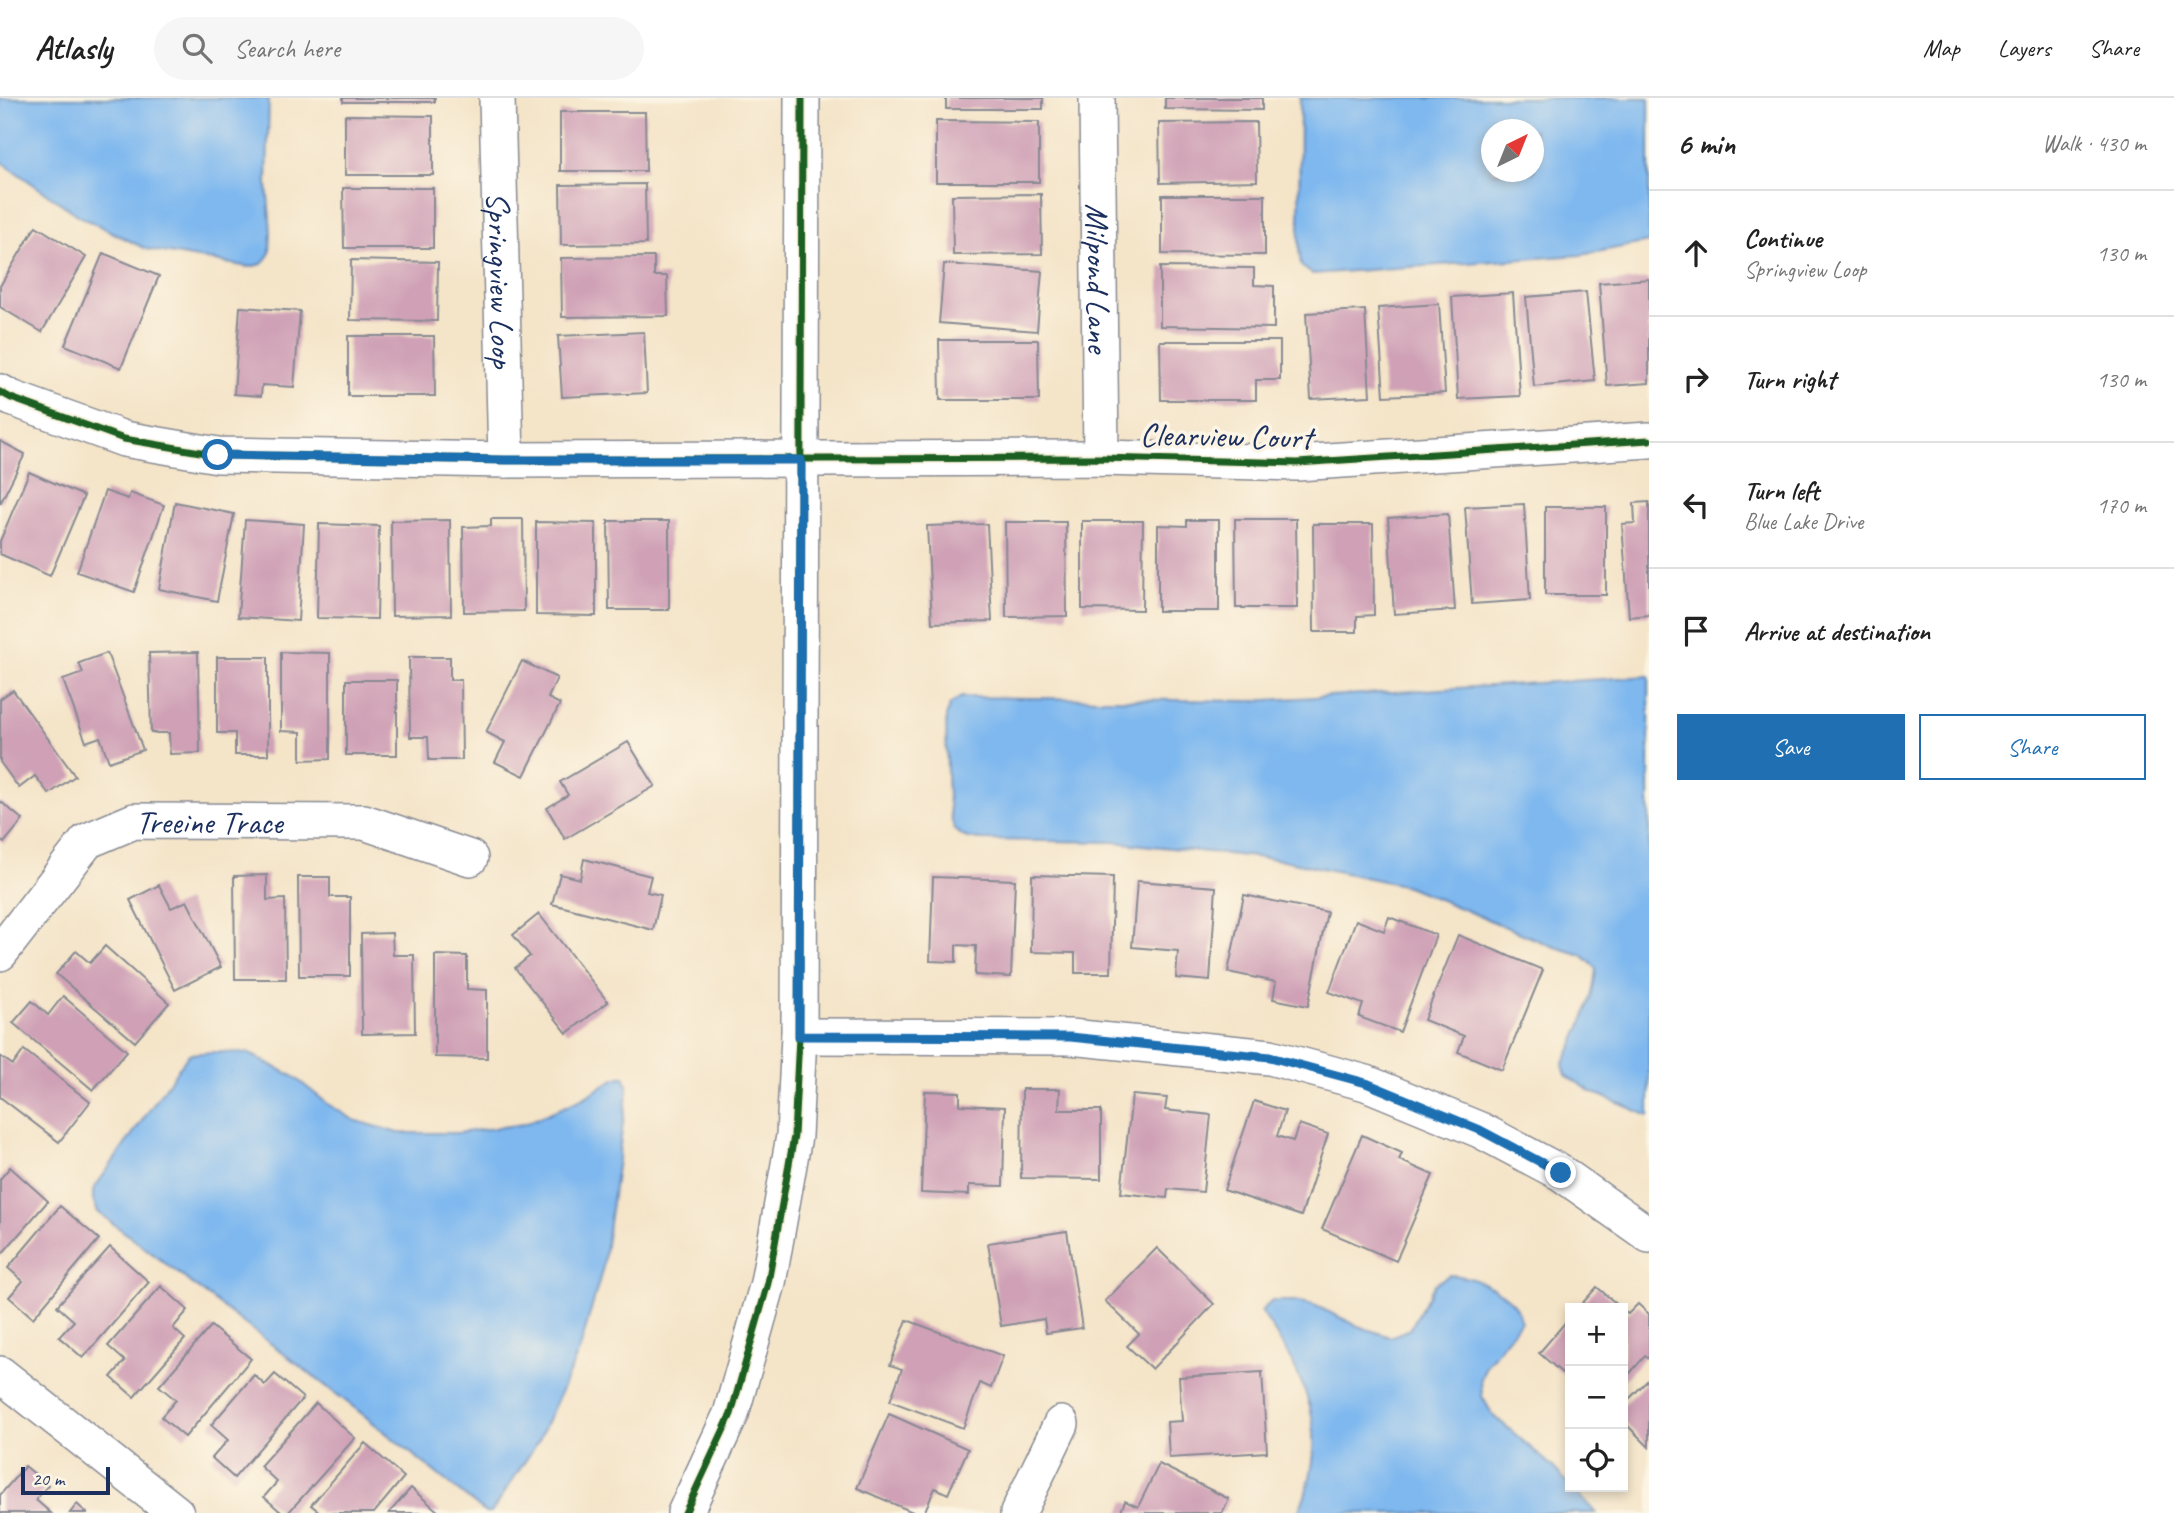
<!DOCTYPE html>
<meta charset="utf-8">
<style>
body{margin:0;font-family:Caveat,sans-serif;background:#f6f6f6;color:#222}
.controls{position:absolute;right:21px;bottom:21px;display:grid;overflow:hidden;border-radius:0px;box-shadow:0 4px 10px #0003}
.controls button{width:63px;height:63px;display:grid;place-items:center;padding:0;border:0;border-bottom:2px solid #e0e0e0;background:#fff;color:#222;font:35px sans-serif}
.compass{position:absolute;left:1481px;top:21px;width:63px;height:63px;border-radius:50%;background:#fff;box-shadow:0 4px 10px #0003;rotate:43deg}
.scale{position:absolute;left:21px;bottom:18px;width:89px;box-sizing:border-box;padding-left:7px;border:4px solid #1b2f5e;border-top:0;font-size:19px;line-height:24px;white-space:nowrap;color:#1b2f5e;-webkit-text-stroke:5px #fcf5e5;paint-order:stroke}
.stop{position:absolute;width:21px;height:21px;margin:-16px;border:5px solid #1f6fb2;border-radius:50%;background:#fff}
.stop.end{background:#1f6fb2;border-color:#fff;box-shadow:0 2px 7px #0008}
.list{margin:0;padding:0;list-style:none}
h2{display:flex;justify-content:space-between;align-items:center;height:91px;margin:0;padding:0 28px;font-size:30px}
h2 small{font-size:23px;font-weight:400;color:#767676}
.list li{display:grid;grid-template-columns:46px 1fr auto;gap:21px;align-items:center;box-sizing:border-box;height:126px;padding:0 28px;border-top:2px solid #e0e0e0}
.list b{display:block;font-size:26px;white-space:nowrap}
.list p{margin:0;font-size:23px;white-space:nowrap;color:#767676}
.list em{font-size:23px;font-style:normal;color:#767676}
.actions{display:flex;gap:14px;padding:21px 28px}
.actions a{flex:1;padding:16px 0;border:2px solid #1f6fb2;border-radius:0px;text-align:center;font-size:24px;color:#1f6fb2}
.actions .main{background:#1f6fb2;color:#fff}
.icon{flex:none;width:38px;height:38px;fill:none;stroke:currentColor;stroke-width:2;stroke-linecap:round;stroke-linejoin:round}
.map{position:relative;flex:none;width:1649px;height:1415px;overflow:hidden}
header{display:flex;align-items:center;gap:42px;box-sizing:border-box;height:98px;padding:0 35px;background:#fff;border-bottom:2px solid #e0e0e0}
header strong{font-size:33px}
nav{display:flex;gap:38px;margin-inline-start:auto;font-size:24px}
.search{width:490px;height:63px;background:#f6f6f6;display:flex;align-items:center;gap:18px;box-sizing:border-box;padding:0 24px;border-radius:38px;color:#767676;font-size:26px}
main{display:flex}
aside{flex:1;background:#fff}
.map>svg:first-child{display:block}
</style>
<header>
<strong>Atlasly</strong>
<div class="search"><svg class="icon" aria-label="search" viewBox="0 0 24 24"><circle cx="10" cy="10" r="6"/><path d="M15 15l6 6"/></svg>Search here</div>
<nav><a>Map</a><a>Layers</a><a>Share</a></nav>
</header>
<main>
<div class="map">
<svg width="1649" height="1415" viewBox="0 0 1649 1415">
<rect width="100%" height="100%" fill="#fcf5e5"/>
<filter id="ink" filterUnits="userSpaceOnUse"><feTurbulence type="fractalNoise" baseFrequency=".0143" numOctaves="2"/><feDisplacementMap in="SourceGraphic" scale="14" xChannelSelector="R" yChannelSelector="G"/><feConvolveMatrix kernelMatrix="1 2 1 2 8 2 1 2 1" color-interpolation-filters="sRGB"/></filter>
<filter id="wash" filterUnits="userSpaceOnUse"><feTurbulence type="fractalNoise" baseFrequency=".00686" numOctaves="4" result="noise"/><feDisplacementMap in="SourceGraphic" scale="28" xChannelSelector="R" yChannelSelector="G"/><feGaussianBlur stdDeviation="1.57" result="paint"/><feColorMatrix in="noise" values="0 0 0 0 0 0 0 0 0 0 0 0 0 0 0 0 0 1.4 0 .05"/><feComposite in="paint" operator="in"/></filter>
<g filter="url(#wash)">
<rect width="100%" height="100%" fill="#f4e4c8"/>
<g fill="#7eb8ef" stroke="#4c74a6" stroke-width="2" fill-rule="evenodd">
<path d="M0,0h269l-2,86 4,47 -1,22 -8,11 -13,3 -103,-18 -67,-33 -79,-55z"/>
<path d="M1300,0h349v144l-68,13 -269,19 -11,-8 -2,-17zM1492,32h42v42h-42z"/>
<path d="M1649,578v440l-57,-24 -26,-17 -3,-10c16,-30 30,-63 33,-97l-14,-13 -30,-9 -145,-60 -124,-26 -169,-18 -132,-2c-11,-1 -23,-2 -28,-13 -9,-18 -7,-88 -8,-111l4,-11 11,-8 289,4z"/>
<path d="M216,954l32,1 45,23 35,28 26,16 44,13h60l66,-9 58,-25 32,-20 10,-3 4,11 -25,180 -23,82 -41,91 -48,73h-5l-130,-104 -258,-197 -5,-12v-10l96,-136z"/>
<path d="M1449,1177c21,0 51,13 66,30 3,4 4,11 6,16l-35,45 -5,13 1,17 10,18 61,53 43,46h-298c36,-82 8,-133 -37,-202l11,-10h22l20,4 44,21 32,11 20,-8 25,-45z"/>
</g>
<g id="blocks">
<g fill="#cfa0b6">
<rect x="343" y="0" width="92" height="4"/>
<rect x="946" y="0" width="97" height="11"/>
<path d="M1165,0h97v12l-97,-1z"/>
<path d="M560,14h85l1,59h-86z"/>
<path d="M345,17l88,1v59h-88z"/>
<path d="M936,23l103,1v60h-103z"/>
<path d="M1256,24l1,59 -97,2 -1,-60z"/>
<path d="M645,86l1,60 -85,1 -1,-60z"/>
<path d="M343,90h90v60h-89z"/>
<path d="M1041,96l1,60 -89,1 -1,-60z"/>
<path d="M1162,97h103v60l-103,-1z"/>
<path d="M36,128l50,31 -44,75 -42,-25v-21z"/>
<path d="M103,155l56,23 -38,92 -56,-23z"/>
<path d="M654,159v19h13l1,40 -106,1 -1,-59z"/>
<path d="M351,162l87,2 -1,59 -87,-1z"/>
<path d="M944,166l98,7 -5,60 -98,-8z"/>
<path d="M1160,169l94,1v17l20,1v42l-114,-2z"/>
<path d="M1649,181v104l-42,3 -8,-103z"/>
<path d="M1586,194l9,89 -61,6 -8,-90z"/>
<path d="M1513,195l7,103 -62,3 -6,-102z"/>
<path d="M1439,206l6,89 -61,3 -6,-88z"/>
<path d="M240,209l60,4 -6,76 -32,-2 -1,11 -27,-2z"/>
<path d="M1365,212l5,86 -59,3 -5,-86z"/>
<path d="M644,234l3,61 -85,4 -4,-61z"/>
<path d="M348,238h86l1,60h-87z"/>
<path d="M939,242h99l1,60h-99z"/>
<path d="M1160,243h120v39h-24v20h-95z"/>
<path d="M0,343l25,13 -25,50z"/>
<path d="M29,374l55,24 -34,80 -50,-22v-13z"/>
<path d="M105,393l23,8 2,-6 34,12 -30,87 -57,-20z"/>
<path d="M175,404l59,12 -17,87 -58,-12z"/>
<path d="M1649,404v113l-20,2 -7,-93 13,-1 -1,-20z"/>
<path d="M1524,406l6,96 -58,4 -7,-97z"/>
<rect x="1545" y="409" width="61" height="88"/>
<path d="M1448,416l7,96 -61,4 -6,-96z"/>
<path d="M491,421h32l1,92 -60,1 -1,-85 28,-1z"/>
<path d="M1235,421h61l1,89h-61z"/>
<path d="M245,422l59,4 -6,97 -60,-4z"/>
<path d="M450,422l1,95 -59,1 -1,-95z"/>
<path d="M1187,422h32v91h-61v-86l29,1z"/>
<path d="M608,423h61v89h-60z"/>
<path d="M1082,423h61l-1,89 -60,-1z"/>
<path d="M536,424l60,1v93l-60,-1z"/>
<path d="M1005,424h61l1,94 -61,1z"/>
<path d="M319,426l60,2 -2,93 -60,-1z"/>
<path d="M987,426l5,97 -60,2 -5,-97z"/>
<path d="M1313,426h60l1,91 -17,1v16h-43z"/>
<path d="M198,554l2,101 -30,1 -1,-21h-18l-2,-80z"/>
<path d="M281,554l49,1v106l-29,1v-28l-20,-1z"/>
<path d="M107,555l36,97 -34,12 -9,-25 -14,5 -23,-62 20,-7 -4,-10z"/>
<path d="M217,559h51v98h-33v-22h-18z"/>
<path d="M409,559h41v23h11l1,80h-33l-1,-23h-18z"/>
<path d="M522,563l35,17 -9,20 12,6 -36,72 -29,-14 10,-20 -19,-10z"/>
<rect x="346" y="582" width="51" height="75"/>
<path d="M13,592l62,86 -26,18 -14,-18 -16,12 -19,-26v-63z"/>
<path d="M628,644l27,44 -90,53 -18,-31 21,-13 -8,-13z"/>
<path d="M0,703l23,19 -19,23 -4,-3z"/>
<path d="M584,761l67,17 -4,16 14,3 -8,35 -101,-26 8,-30 20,5z"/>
<path d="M267,777v25l18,-1 1,80h-51l-1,-103z"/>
<path d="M1032,777l81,2 -2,96h-36v-20l-44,-1z"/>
<path d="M298,779h32v20h20v79h-51z"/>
<path d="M933,779l82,3 -4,97 -36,-2 1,-29 -20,-1v17l-26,-1z"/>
<path d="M1137,783l79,6 -6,94 -34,-3 2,-27 -46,-4z"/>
<path d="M159,787l12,23 16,-7 34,66 -46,23 -45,-90z"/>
<path d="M1244,797l83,17 -19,94 -35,-7 3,-17 -48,-10z"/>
<path d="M539,816l69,88 -41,31 -52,-65 15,-12 -17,-21z"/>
<path d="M1389,819l47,18 -36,97 -41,-15 4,-13 -34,-12 27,-72 28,11z"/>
<path d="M392,835l1,22h21l1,78 -53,1 -1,-100z"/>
<path d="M1458,837l85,35 -41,100 -44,-18 6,-16 -40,-16z"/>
<path d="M105,848l64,57 -34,39 -79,-68 20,-23 14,12z"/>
<path d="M435,857l32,1v33l20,1v68l-52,-1z"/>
<path d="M63,898l64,55 -34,39 -80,-67 19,-22 16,14z"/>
<path d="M24,952l66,52 -31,40 -59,-45v-41l13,9z"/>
<path d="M1022,991h38l-1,21h42v69l-80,-1z"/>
<path d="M925,993l35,1v13l45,2 -2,79 -34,-1v10l-48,-2z"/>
<path d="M1132,997l35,3 -2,12 46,5 -8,77 -35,-3 -1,9 -46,-5z"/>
<path d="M1254,1003l31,10 -8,25 16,5 6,-17 29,10 -27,82 -77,-26z"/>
<path d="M1362,1037l40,18 -3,7 34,15 -37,86 -74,-32z"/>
<path d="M10,1069l38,34 -48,55v-77z"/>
<path d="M60,1108l39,33 -66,79 -24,-21 14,-16 -15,-13z"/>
<path d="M1067,1133l15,97 -36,5 -2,-14 -43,7 -13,-83z"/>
<path d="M110,1149l39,35 -66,76 -24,-21 15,-16 -17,-15z"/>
<path d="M1157,1150l57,56 -62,65 -25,-23 12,-12 -34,-33z"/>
<path d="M161,1188l27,24 -15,18 12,11 -51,58 -23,-20 14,-16 -17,-15z"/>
<path d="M1597,1189l24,21h-43z"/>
<path d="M1638,1206l11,10v45l-4,-3 -22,25v-71l5,4z"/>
<path d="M1570,1219v63l-31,-27z"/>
<path d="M907,1222l96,36 -12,32 -11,-5 -17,45 -73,-27 12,-32 -12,-4z"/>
<path d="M211,1228l40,33 -66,78 -24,-20 15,-17 -17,-14z"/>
<path d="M1262,1274l5,80 -98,6 -2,-36 15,-1 -3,-44z"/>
<path d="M275,1276l28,24 -69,80 -22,-20 16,-18 -17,-15 43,-50 11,10z"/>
<path d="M1649,1281v68l-26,-26v-16z"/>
<path d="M316,1305l39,35 -67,75h-6l-18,-16 13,-15 -17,-16z"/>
<path d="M889,1316l79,35 -20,45 -13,-6 -11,25h-9l-58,-25z"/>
<path d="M365,1345l39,34 -30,36h-53l-10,-8z"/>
<path d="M1159,1366l70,35 -7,14h-102l5,-12 13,6z"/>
<path d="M25,1368l23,19 -12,15 15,13h-51v-18z"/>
<path d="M411,1390l29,25h-51z"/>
<path d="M77,1406l10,9h-17z"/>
</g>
</g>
</g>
<g filter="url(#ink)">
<use href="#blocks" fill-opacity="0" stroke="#888a93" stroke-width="2"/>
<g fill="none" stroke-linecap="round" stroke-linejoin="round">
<defs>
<g id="street">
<path id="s1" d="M497,0l9,362"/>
<path id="s2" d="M1097,0l4,360"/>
<path d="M0,294l11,6 113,41 94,16 288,5 595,-2 196,5 352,-23"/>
<path id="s3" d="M0,855l87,-112 47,-20 230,1 106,36"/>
<path d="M799,938l271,1 200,20 96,26 114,47 81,43 88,62"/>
<path d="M0,1276l176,139"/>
<path d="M685,1415l46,-99 37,-131 26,-147 5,-100 3,-938"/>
<path d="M1018,1415l43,-89"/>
</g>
</defs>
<use href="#street" stroke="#888a93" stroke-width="38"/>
<use href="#street" stroke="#fff" stroke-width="35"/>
<defs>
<g id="cycleway">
<path d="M0,294l11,6 113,41 94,16 288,5 595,-2 196,5 352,-23"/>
<path d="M685,1415l46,-99 37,-131 26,-147 5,-100 3,-938"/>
</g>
</defs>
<use href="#cycleway" stroke="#fcf5e5" stroke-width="11"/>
<use href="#cycleway" stroke="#1b5e20" stroke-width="7"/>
</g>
</g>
<g fill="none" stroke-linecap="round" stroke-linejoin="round" filter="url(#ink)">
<path stroke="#1f6fb2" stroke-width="9" d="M218,357l288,5h295l-2,576 271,1 200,20 96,26 114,47 81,43"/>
</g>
<g text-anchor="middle" stroke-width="7" stroke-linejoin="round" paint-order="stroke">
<g font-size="33" fill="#1b2f5e" stroke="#fcf5e5">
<text dy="12" stroke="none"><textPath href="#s2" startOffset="180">Milpond Lane</textPath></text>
<text dy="12" stroke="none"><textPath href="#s1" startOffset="182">Springview Loop</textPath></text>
<text transform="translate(1226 337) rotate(1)" y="12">Clearview Court</text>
<text dy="12" stroke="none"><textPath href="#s3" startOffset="268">Treeine Trace</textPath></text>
</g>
</g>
</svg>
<div class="controls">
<button>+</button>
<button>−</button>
<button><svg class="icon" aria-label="locate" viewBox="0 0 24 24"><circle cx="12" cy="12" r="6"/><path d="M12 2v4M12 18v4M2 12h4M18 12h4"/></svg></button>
</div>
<svg class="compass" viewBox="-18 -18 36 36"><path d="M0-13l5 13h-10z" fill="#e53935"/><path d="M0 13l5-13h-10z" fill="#767676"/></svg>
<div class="scale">20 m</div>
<div class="stop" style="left:218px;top:357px"></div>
<div class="stop end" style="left:1561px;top:1075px"></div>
</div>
<aside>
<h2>6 min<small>Walk · 430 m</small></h2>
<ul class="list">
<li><svg class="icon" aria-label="ahead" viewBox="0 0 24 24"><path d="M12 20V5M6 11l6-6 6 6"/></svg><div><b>Continue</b><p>Springview Loop</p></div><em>130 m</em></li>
<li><svg class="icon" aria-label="right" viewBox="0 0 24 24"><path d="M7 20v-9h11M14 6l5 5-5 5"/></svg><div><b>Turn right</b></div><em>130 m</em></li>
<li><svg class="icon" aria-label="left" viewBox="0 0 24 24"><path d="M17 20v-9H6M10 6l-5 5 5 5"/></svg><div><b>Turn left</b><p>Blue Lake Drive</p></div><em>170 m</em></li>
<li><svg class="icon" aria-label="arrive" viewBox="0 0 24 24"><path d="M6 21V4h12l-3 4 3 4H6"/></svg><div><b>Arrive at destination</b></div></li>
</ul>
<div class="actions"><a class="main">Save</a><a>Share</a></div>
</aside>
</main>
